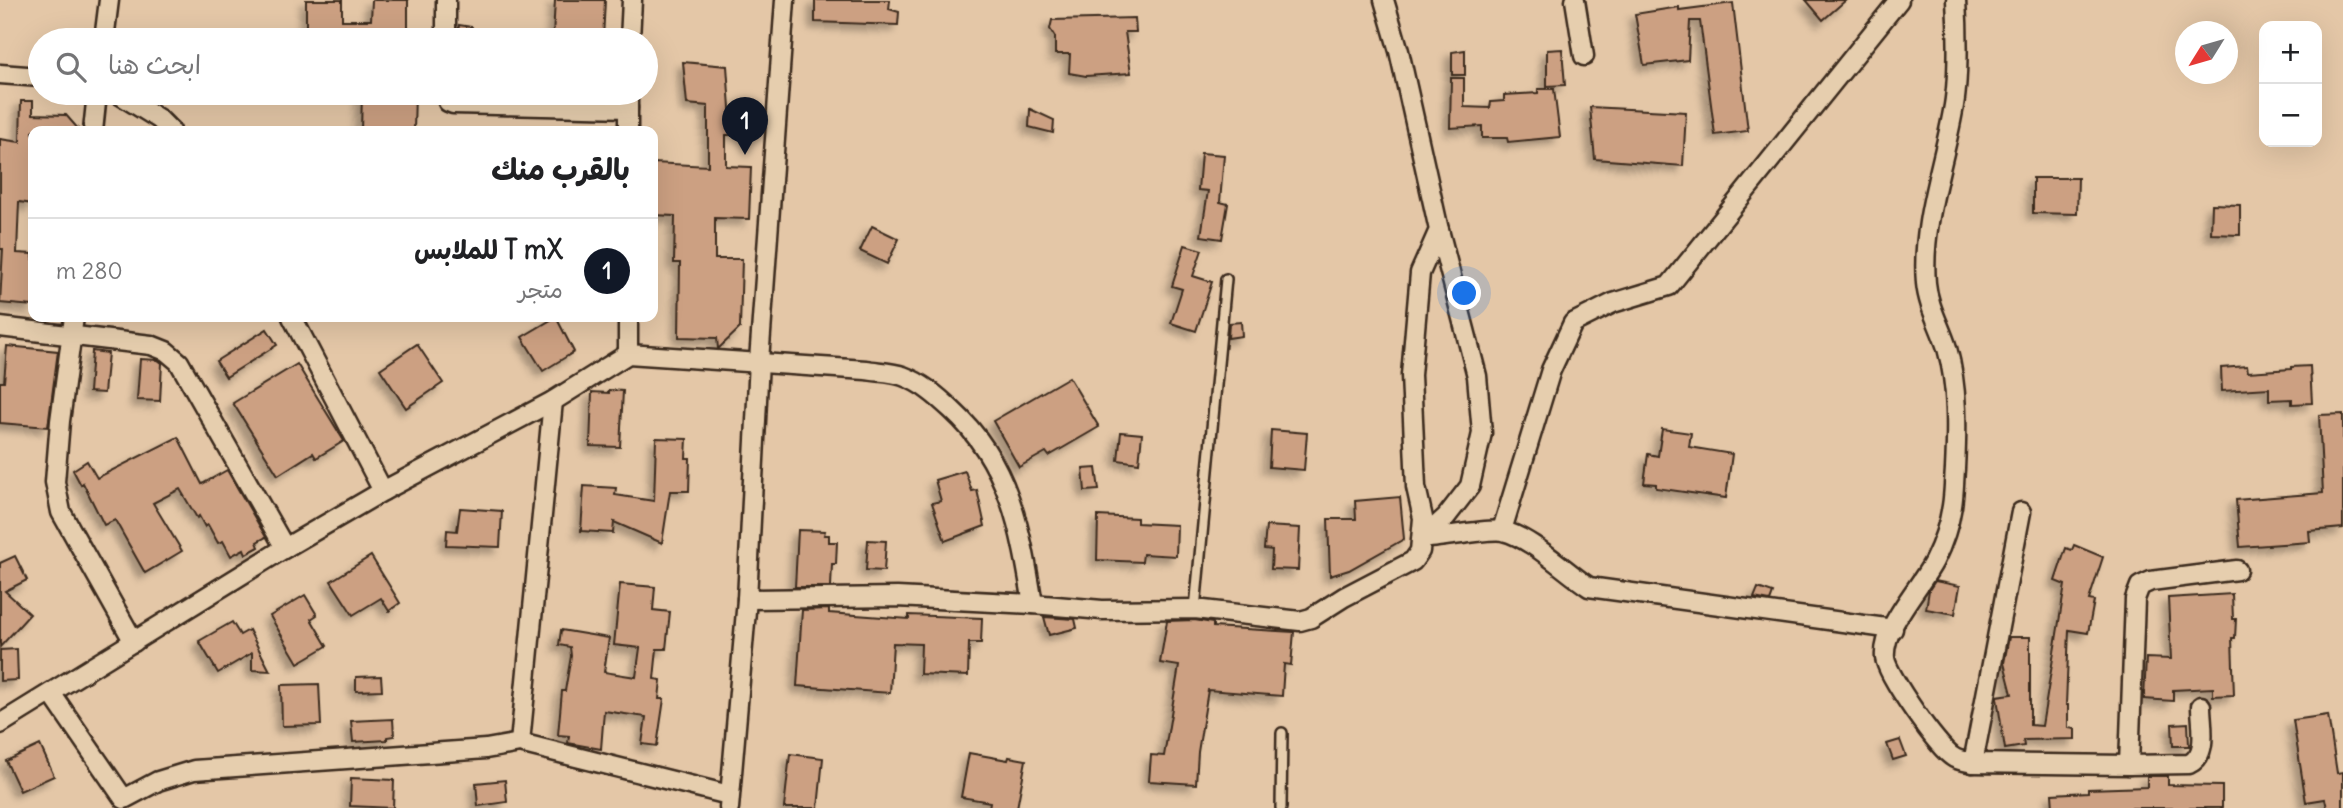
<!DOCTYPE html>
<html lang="ar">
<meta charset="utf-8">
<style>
body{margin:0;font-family:Delius,"Playpen Sans Arabic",sans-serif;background:#f6f6f6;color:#202124;direction:rtl}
.controls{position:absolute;right:21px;top:21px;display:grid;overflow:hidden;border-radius:14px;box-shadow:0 7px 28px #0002}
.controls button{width:63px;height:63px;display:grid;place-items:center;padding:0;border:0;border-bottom:2px solid #e0e0e0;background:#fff;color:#202124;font:35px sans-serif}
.compass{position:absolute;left:2175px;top:21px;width:63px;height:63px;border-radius:50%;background:#fff;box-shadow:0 7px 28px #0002;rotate:233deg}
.you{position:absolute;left:1465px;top:294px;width:24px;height:24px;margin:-18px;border:5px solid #fff;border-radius:50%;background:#1a73e8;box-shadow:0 0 0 10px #1a73e833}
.badge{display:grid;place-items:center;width:46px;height:46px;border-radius:50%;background:#111827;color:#fff;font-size:23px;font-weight:700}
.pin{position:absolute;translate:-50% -58px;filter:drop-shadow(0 2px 4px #0008)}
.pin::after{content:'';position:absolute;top:37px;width:24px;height:21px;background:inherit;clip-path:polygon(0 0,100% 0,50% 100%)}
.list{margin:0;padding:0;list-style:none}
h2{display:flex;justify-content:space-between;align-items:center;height:91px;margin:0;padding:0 28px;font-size:30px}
h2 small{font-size:23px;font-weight:400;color:#757577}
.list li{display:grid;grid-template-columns:46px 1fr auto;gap:21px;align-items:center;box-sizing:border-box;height:105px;padding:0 28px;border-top:2px solid #e0e0e0}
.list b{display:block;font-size:26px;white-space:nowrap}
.list p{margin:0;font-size:23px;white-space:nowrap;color:#757577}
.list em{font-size:23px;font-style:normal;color:#757577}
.icon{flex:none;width:38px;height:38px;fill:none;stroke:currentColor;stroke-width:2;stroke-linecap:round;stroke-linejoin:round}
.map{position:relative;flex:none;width:2343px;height:808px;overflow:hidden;direction:ltr}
.search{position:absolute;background:#fff;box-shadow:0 7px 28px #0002;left:28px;top:28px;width:630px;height:77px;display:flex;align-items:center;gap:18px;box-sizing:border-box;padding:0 24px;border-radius:38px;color:#757577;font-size:26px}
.panel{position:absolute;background:#fff;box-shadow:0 7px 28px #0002;left:28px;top:126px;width:630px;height:196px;border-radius:14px;direction:rtl}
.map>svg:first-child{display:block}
</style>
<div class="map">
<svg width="2343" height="808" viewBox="0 0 2343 808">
<defs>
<filter id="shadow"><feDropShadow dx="-6" dy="6" stdDeviation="3.5" flood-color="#0004"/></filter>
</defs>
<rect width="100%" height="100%" fill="#e4c7a7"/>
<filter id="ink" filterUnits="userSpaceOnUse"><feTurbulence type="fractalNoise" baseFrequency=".0143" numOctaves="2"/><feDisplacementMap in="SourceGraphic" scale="14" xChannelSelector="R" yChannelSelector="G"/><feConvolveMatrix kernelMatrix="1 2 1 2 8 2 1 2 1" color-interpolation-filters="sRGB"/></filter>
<g filter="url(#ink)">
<g fill="#cca082" stroke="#3b2a1e" stroke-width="2" filter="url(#shadow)">
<path d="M306,0h36v20h29l1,-20h36v40h-48v-4h-54z"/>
<path d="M555,0h50l-2,39 -50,-3z"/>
<path d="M815,0h75l-1,9 10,3 -1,13 -83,-3z"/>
<path d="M1806,0h40l-23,20z"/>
<path d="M1733,3l15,128 -33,4 -15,-114h-10l-2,39 -44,5 -9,-51 44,-7v3z"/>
<path d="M1135,18l1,14h-11l6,41 -45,3 -17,-3 1,-19h-15v-17l-5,-8 2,-9z"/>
<path d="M459,25l13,2 -1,13h-14z"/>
<path d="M1562,49l3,36 -18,1v-36z"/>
<path d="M1465,50v25h-13v-23z"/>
<path d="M683,62l44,4 5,69h-6v31l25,1 -2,52 -34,-1v41h27l-2,69 -22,21 -1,-11 -38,-1 1,-74h-6l1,-47 -22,-1 1,-52 54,3v-60l-21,-2z"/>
<path d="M1451,78h13v29l26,1 1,-6 13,-1v-6l34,-2v-4h16l6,48 -52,5 -1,-4h-25v-12l-32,2z"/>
<path d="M362,93h53l-1,38h-53z"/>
<path d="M21,101h12v13l33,1 14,16h-47v73l-14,-2 -2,51 16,1v52l-33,-3 3,-54h-3v-110l20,3z"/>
<path d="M1590,107l96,5 -3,54 -88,-7z"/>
<path d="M1030,109l24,11 -1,13 -24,-6z"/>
<path d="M1201,153l23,2 -4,47 8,2 -6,35 -21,-3 7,-45 -10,-1z"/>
<path d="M2033,178h45l-1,36 -44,-1z"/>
<path d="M2212,204l28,1v30l-29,-1z"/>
<path d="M872,226l27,13 -12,25 -27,-13z"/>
<path d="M1185,245l17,5 -9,26 19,6 -16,49 -25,-8 11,-34 -10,-3z"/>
<path d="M556,317l18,35 -31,19 -21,-34z"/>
<path d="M1241,322l1,14 -14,2 1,-15z"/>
<path d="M267,329l10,16 -51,32 -10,-16z"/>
<path d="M417,344l26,39 -37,25 -26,-39z"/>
<path d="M7,346l51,5 -10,76 -48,-4v-41h4z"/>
<path d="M92,351l16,2 -4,40 -15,-1z"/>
<path d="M140,359l18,1 4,3 -2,38 -23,-1z"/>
<path d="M297,364l47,77 -28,17 -3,-5 -35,22 -45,-72z"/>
<path d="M2247,366l1,6 43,-3v-2l19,-1 2,37 -20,1v-5l-23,1v-12l-47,3 -1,-23z"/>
<path d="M1069,377l30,50 -50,29 -3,-4 -27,15 -26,-46z"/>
<path d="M609,390l14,1 -3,56 -30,-1 2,-54 17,1z"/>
<path d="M2343,414v114l-34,3 1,11 -70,5 -4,-47 87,-7 -4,-78z"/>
<path d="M1662,429l29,4 -2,14 43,7 -6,44 -70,-10v-4l-12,-1 4,-29 10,2z"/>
<path d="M1271,430l36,3 -3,37 -35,-3z"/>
<path d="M1121,432l21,2 -3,29 -21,-3z"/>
<path d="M178,437l24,47 25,-14 39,67 -9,5 2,5 -13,7 -2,-5 -13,7 -8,-15 -5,2 -10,-18 -3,2 -6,-11 -2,2 -17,-29 -27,14 29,48 -37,22 -30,-53 -11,5 -21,-42 -2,2 -8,-15 14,-9 10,17z"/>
<path d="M656,438l31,1 -1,19h4l-1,33h-19l-8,52 -48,-21 -1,11 -32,-2 3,-45 32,2 -1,7 39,6z"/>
<path d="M1096,468l3,22 -14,1 -2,-22z"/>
<path d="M965,471l7,20 5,-1 8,36 -40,15 -13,-38 9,-2 -6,-21z"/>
<path d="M1400,497l4,42 -55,31 -19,6 -2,-57h28l-1,-18z"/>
<path d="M460,508l42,3 -2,36 -54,-2 1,-15 10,1z"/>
<path d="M1098,516l39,2v5l40,2 -1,31 -33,-2 -1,8 -45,-2z"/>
<path d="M1266,526l34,2 -2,42 -27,-1 1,-19 -8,-1z"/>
<path d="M798,530l27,1 -1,4h5v7h8l-1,22h-4l-1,23h-36z"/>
<path d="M868,540l18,1 -2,30 -18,-1z"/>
<path d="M2074,545l29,12 -14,43 5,1 -6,32 -19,-3 -3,75h2v23l7,1v10l-52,1 1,6 -19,3 -8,-51v-2l15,-2 -8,-31 5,-26h21v88l12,1 23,-141 -10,-4 11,-33 6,2z"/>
<path d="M15,556l12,24 -22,11 25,23 -30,33v-84z"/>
<path d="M371,556l29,47 -11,8 -8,-13 -28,17 -22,-34z"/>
<path d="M1935,581l25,5 -5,28 -29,-5 3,-19z"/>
<path d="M620,584l35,3 -2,23 17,2 -4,37h-9l-3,30 7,1 -2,19h5l-7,47 -15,-2 4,-27 -42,-6 -3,38 -33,-6 1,-7 -11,-1 4,-44h3l6,-35 -1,-9 -11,-2 2,-15 48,8 -5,34 32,5 4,-29 -26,-3z"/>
<path d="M1758,588l15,5 -3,8 -16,-3z"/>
<path d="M2232,594l1,25h3l-1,19h-3l2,57 -21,1v-8l-40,2v11l-29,-2 2,-41 25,1 -3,-61z"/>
<path d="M305,595l12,20 -6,4 16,27 -29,17 -28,-47z"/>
<path d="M829,609v4l80,6v-4l73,3 -1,25h-12l-1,33 -48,-2 1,-30 -28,-1 -3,50 -93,-7 5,-76z"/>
<path d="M1044,617l31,2 2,9 -28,7z"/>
<path d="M1194,620l19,3v4l81,5 -3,33 -7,-1 -2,32 -74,-6 -10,62 -2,32 -47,-3 2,-26 13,1 15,-90 -19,-3 7,-42z"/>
<path d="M232,622l8,13 9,-5 21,41 -18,-1v-17l-34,20 -19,-32z"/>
<path d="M17,649l1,31 -18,1v-31z"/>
<path d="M381,676l1,14 -26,1v-14z"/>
<path d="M319,684l2,41 -39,1 -1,-41z"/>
<path d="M2328,715l9,58 6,-1v36h-16l-2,-9 -19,3 -13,-82z"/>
<path d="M393,719l1,17 -7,1v3l-34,2 -2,-21z"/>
<path d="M2188,723l1,23h-16l-1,-22z"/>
<path d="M1900,740l6,16 -13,4 -6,-16z"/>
<path d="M40,745l14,31 -34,15 -14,-30z"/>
<path d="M969,753l39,7 1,-3 17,3 -9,48h-28l1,-6 -29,-5z"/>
<path d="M790,754l33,4 -5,50h-34z"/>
<path d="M2147,776h21v9l54,1v22h-169l-1,-14 36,-2v-3l59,-2z"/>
<path d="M351,778l43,2 -1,28 -43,-2z"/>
<path d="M505,780l2,22 -29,4 -2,-23z"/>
</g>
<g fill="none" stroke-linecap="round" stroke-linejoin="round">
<defs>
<g id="service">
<path d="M1195,609l31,-330"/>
<path d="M1281,808l1,-75"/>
</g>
<g id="minor">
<path d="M1575,0l9,56"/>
<path d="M1956,0c2,31 3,81 -3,111 -10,56 -32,114 -27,172 2,23 14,43 21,65 11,39 10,81 8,121 -1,12 -1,25 -3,37 -3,19 -9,37 -18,55 -14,27 -52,66 -49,97 2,17 53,90 68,99 5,4 14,4 20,6l156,2 6,-166 5,-13 11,-5 86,-11"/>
<path d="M104,40l5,-40"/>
<path d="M446,40v-40"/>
<path d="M630,40l2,-40"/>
<path d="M0,74l40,3"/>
<path d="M117,93l42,26 12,12"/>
<path d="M445,93l3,9 5,2 175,4"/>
<path d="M93,131l4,-38"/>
<path d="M628,131v-38"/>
<path d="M74,317l-14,104 -5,61 6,30 73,130"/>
<path d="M292,317l91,174"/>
<path d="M628,317v37"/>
<path d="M0,327l151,18 15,6 13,11 106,186"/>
<path d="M1502,530l49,-160 22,-47 40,-20 56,-17 230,-286"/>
<path d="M1422,539c16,-1 69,-11 81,-8 29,7 60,39 86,56l304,42"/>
<path d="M1422,539l24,-22 24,-31 12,-53 -5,-57 -38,-146"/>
<path d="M747,599l150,-2 136,7 69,6 93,-1 105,12 11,-3 33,-21 69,-36 7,-10 3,-33 -7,-31 -5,-112 9,-102 19,-43 -40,-179 -15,-51"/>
<path d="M51,693l73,106 34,-18 36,-11 292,-21 34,-6 209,52"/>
<path d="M0,724l285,-176 98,-57 170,-90 75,-47 238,16c12,2 26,2 37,6 19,7 34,20 49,34 57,52 69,120 81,194"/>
<path d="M520,743l33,-342"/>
<path d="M1973,763l48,-251"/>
<path d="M2129,765l60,-1c20,-9 12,-39 12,-58"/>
<path d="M729,808l18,-209 12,-238 26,-361"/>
</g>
</defs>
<use href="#service" stroke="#3b2a1e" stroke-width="14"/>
<use href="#minor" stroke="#3b2a1e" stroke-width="23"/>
<use href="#service" stroke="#e6ceae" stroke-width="9"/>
<use href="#minor" stroke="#e6ceae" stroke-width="18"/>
</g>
</g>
</svg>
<div class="controls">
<button>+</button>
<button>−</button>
</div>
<svg class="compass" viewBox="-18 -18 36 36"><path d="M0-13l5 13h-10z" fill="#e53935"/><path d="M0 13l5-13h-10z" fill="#757577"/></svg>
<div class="you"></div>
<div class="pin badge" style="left:745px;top:155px">1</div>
<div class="search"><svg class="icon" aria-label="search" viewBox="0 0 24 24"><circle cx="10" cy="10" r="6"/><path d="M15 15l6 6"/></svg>ابحث هنا</div>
<section class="panel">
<h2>بالقرب منك<small></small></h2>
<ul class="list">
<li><span class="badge">1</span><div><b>T mX للملابس</b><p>متجر</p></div><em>280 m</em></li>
</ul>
</section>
</div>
